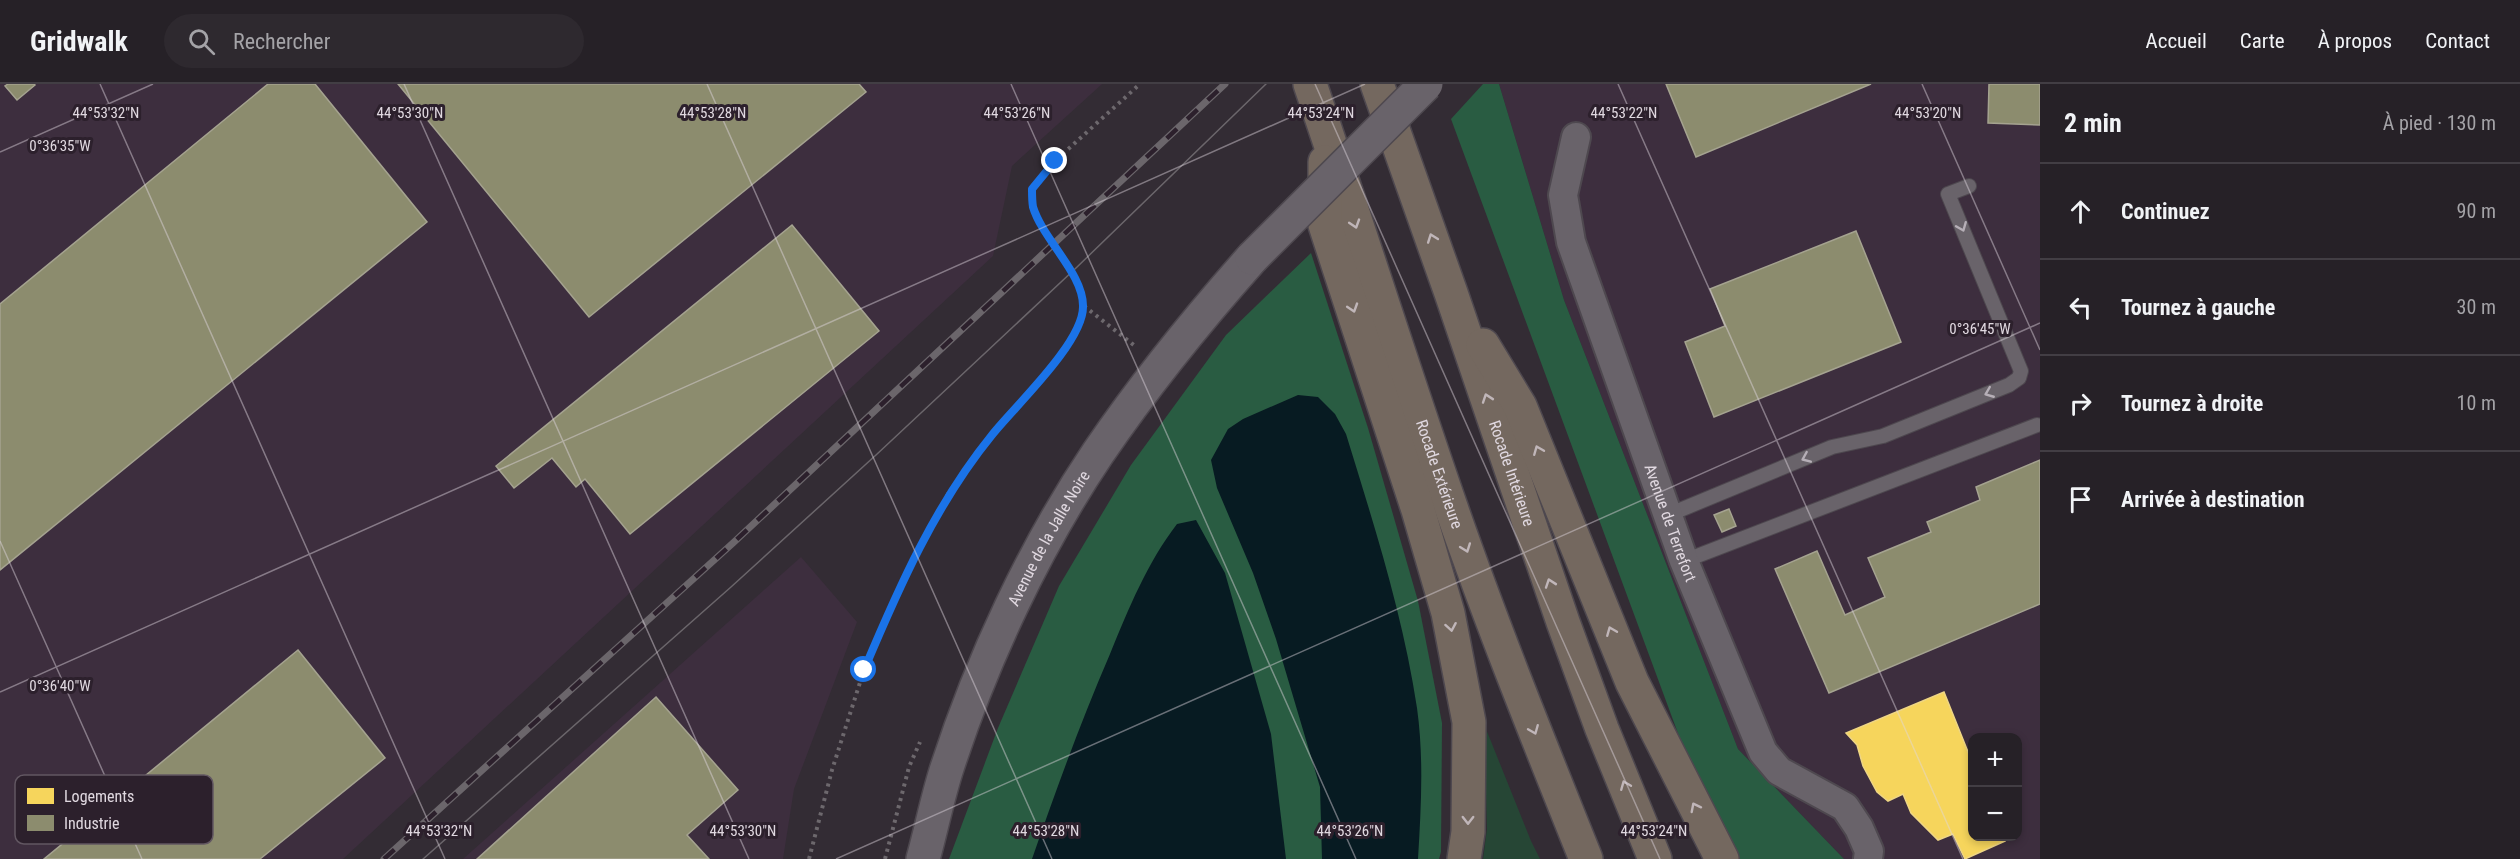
<!DOCTYPE html>
<html lang="fr">
<meta charset="utf-8">
<style>
body{margin:0;font-family:"Roboto Condensed",sans-serif;background:#2e292f;color:#f1f3f6}
.controls{position:absolute;right:18px;bottom:18px;display:grid;overflow:hidden;border-radius:12px;box-shadow:0 3px 9px #0003}
.controls button{width:54px;height:54px;display:grid;place-items:center;padding:0;border:0;border-bottom:2px solid #423e44;background:#262127;color:#f1f3f6;font:30px sans-serif}
.stop{position:absolute;width:18px;height:18px;margin:-14px;border:4px solid #1a73e8;border-radius:50%;background:#fff}
.stop.end{background:#1a73e8;border-color:#fff;box-shadow:0 2px 6px #0008}
.list{margin:0;padding:0;list-style:none}
h2{display:flex;justify-content:space-between;align-items:center;height:78px;margin:0;padding:0 24px;font-size:26px}
h2 small{font-size:20px;font-weight:400;color:#a4a3a7}
.list li{display:grid;grid-template-columns:39px 1fr auto;gap:18px;align-items:center;box-sizing:border-box;height:96px;padding:0 24px;border-top:2px solid #423e44}
.list b{display:block;font-size:22px;white-space:nowrap}
.list em{font-size:20px;font-style:normal;color:#a4a3a7}
.icon{flex:none;width:33px;height:33px;fill:none;stroke:currentColor;stroke-width:2;stroke-linecap:round;stroke-linejoin:round}
.map{position:relative;flex:none;width:2040px;height:775px;overflow:hidden}
header{display:flex;align-items:center;gap:36px;box-sizing:border-box;height:84px;padding:0 30px;background:#262127;border-bottom:2px solid #423e44}
header strong{font-size:28px}
nav{display:flex;gap:33px;margin-inline-start:auto;font-size:21px}
.search{width:420px;height:54px;background:#2e292f;display:flex;align-items:center;gap:15px;box-sizing:border-box;padding:0 21px;border-radius:33px;color:#a4a3a7;font-size:22px}
main{display:flex}
aside{flex:1;background:#262127}
.map>svg:first-child{display:block}
</style>
<header>
<strong>Gridwalk</strong>
<div class="search"><svg class="icon" aria-label="search" viewBox="0 0 24 24"><circle cx="10" cy="10" r="6"/><path d="M15 15l6 6"/></svg>Rechercher</div>
<nav><a>Accueil</a><a>Carte</a><a>À propos</a><a>Contact</a></nav>
</header>
<main>
<div class="map">
<svg width="2040" height="775" viewBox="0 0 2040 775">
<rect width="100%" height="100%" fill="#332c34"/>
<g fill="#3d2e3e" fill-rule="evenodd">
<path d="M0,0h1102l-90,82 -19,90 -650,603h-343z"/>
<path d="M1499,0h541v775h-196l-106,-110 -174,-449zM1972,654h46v98h-46z"/>
<path d="M801,473l56,65 -63,167 -11,70h-320z"/>
</g>
<path fill="#264635" d="M1484,640l47,117 9,18h-57l4,-30z"/>
<g fill="#295c42">
<path d="M1483,0h16l65,216 174,449 106,110h-105l-53,-104 -235,-636z"/>
<path d="M1311,169l57,175 50,173 24,122 -1,129 -2,7h-490l49,-131 61,-142 72,-121 95,-130z"/>
</g>
<g fill="#071b22">
<path d="M1298,311l20,2 17,17 11,20c28,91 57,181 71,274 7,50 4,101 1,151h-96l-2,-72 -44,-148 -23,-66 -36,-85 -6,-28 17,-31 15,-10z"/>
<path d="M1196,436l29,53 46,161 15,125h-254c24,-69 49,-138 78,-205 19,-46 37,-91 67,-130z"/>
</g>
<path fill="#f6d55c" stroke="#efd684" stroke-width="1.5" d="M1944,608l28,70v74h31l2,5 -40,18 -12,-25 -15,6 -27,-27 -8,-19 -15,7 -11,-9 -14,-26 -6,-21 -11,-12z"/>
<g fill="#8c8c6e" stroke="#a5a390" stroke-width="1.5">
<path d="M8,0h26l1,1 -18,15 -12,-14z"/>
<path d="M268,0h47l112,138 -427,348v-266z"/>
<path d="M398,0h461l7,8 -277,225z"/>
<path d="M1666,0h205l-175,73z"/>
<path d="M1989,0h51v41l-52,-2z"/>
<path d="M792,141l87,106 -249,203 -45,-55 -9,8 -24,-29 -38,30 -18,-22z"/>
<path d="M1856,147l45,111 -187,75 -29,-75 40,-16 -15,-37z"/>
<path d="M2040,376v144l-211,89 -54,-124 42,-18 28,64 40,-18 -17,-39 63,-26 -4,-10 53,-22 -4,-13z"/>
<path d="M1729,425l7,17 -14,6 -8,-17z"/>
<path d="M298,566l87,108 -125,101h-216z"/>
<path d="M656,613l82,93 -51,45 22,24h-232z"/>
</g>
<g fill="none" stroke-linecap="round" stroke-linejoin="round">
<defs>
<g id="lane">
<path d="M1668,431l164,-68 51,-11 126,-51 10,-7 2,-7 -73,-177 21,-8"/>
<path d="M1684,477l353,-136"/>
</g>
<g id="street">
<path id="s1" d="M1576,53l-13,58 8,47 113,319 79,191 16,19 66,36 14,21 10,23 -1,8"/>
</g>
<g id="secondary">
<path id="s2" d="M923,775c8,-29 14,-59 23,-88 35,-109 88,-223 152,-318 47,-69 99,-133 154,-195"/>
</g>
<g id="highway">
<path id="s3" d="M1310,0c48,141 92,282 141,423 41,118 88,235 135,352"/>
<path id="s4" d="M1377,0l74,209 112,329 39,107 53,130"/>
<path d="M1325,78v63l93,285 30,103 21,109 -1,110 -4,27"/>
<path d="M1483,261l37,61 112,276 90,177"/>
</g>
</defs>
<use href="#lane" stroke="#4e484f" stroke-width="16"/>
<use href="#street" stroke="#4e484f" stroke-width="32"/>
<use href="#secondary" stroke="#4e484f" stroke-width="36"/>
<use href="#highway" stroke="#4e484f" stroke-width="36"/>
<g stroke="#6d686d" stroke-width="4" stroke-dasharray="3 4.5" stroke-linecap="butt">
<path d="M1084,222l51,40"/>
<path d="M809,775l23,-89 32,-100 39,-91 45,-85 44,-59 48,-53 36,-51 6,-15 2,-11 -5,-18 -36,-60 -10,-21 -1,-17 23,-28 85,-77"/>
<path d="M885,775l24,-92 11,-25"/>
</g>
<use href="#lane" stroke="#69636a" stroke-width="14"/>
<use href="#street" stroke="#69636a" stroke-width="28"/>
<use href="#secondary" stroke="#69636a" stroke-width="33"/>
<use href="#highway" stroke="#74685f" stroke-width="33"/>
<path stroke="#6b666b" stroke-width="1.5" d="M423,775l308,-272 145,-132 200,-187 190,-184"/>
<defs>
<path id="rail" d="M384,775l349,-316 492,-459"/>
</defs>
<use href="#rail" stroke="#6b666b" stroke-width="7"/>
<use href="#rail" stroke="#2c202c" stroke-width="4.5" stroke-dasharray="14" stroke-linecap="butt"/>
<defs>
<path id="secondary-bridge" d="M1252,174l174,-174"/>
</defs>
<use href="#secondary-bridge" stroke="#4e484f" stroke-width="36" stroke-linecap="butt"/>
<use href="#secondary-bridge" stroke="#69636a" stroke-width="33"/>
</g>
<defs><path id="oneway-chevron" d="M-2-3.5L2.5 0L-2 3.5" fill="none" stroke-width="1.6" stroke-linecap="round" stroke-linejoin="round" transform="scale(1.5)"/></defs>
<g stroke="#c0b6b9">
<use href="#oneway-chevron" transform="translate(1355 140) rotate(72)"/>
<use href="#oneway-chevron" transform="translate(1432 154) rotate(-110)"/>
<use href="#oneway-chevron" transform="translate(1353 224) rotate(72)"/>
<use href="#oneway-chevron" transform="translate(1487 314) rotate(-109)"/>
<use href="#oneway-chevron" transform="translate(1538 366) rotate(-112)"/>
<use href="#oneway-chevron" transform="translate(1466 464) rotate(70)"/>
<use href="#oneway-chevron" transform="translate(1550 499) rotate(-109)"/>
<use href="#oneway-chevron" transform="translate(1451 543) rotate(80)"/>
<use href="#oneway-chevron" transform="translate(1611 547) rotate(-112)"/>
<use href="#oneway-chevron" transform="translate(1534 646) rotate(68)"/>
<use href="#oneway-chevron" transform="translate(1625 701) rotate(-112)"/>
<use href="#oneway-chevron" transform="translate(1695 723) rotate(-117)"/>
<use href="#oneway-chevron" transform="translate(1468 736) rotate(90)"/>
</g>
<g stroke="#b6afb7">
<use href="#oneway-chevron" transform="translate(1962 143) rotate(68)"/>
<use href="#oneway-chevron" transform="translate(1989 309) rotate(158)"/>
<use href="#oneway-chevron" transform="translate(1806 374) rotate(157)"/>
</g>
<g fill="none" stroke-linecap="round" stroke-linejoin="round">
<path stroke="#1a73e8" stroke-width="8" d="M864,586c35,-83 71,-165 128,-235 22,-28 91,-92 91,-128 1,-33 -40,-67 -50,-100 -1,-6 -1,-13 -1,-18l23,-28"/>
</g>
<path fill="none" stroke="#e0d8e0" stroke-width="1.5" stroke-opacity="0.45" d="M100,0l345,775M404,0l345,775M707,0l345,775M1011,0l345,775M1315,0l345,775M1618,0l345,775M1922,0l118,266M0,68l153,-68M0,457l142,318M0,608l1365,-608M836,775l1204,-536"/>
<g text-anchor="middle" stroke-width="6" stroke-linejoin="round" paint-order="stroke">
<g font-size="16" fill="#e0d8e0" stroke="#2c202c">
<text dy="6" stroke="none"><textPath href="#s4" startOffset="412">Rocade Intérieure</textPath></text>
<text dy="6" stroke="none"><textPath href="#s3" startOffset="411">Rocade Extérieure</textPath></text>
<text dy="6" stroke="none"><textPath href="#s1" startOffset="405">Avenue de Terrefort</textPath></text>
<text dy="6" stroke="none"><textPath href="#s2" startOffset="346">Avenue de la Jalle Noire</textPath></text>
</g>
</g>
<rect x="15" y="691" width="198" height="69" rx="9" fill="#2c202c" stroke="#625762" stroke-width="1.5"/>
<rect x="27" y="704" width="27" height="16" fill="#f6d55c"/>
<rect x="27" y="731" width="27" height="16" fill="#8c8c6e"/>
<g font-size="16" fill="#e0d8e0">
<text x="64" y="718">Logements</text>
<text x="64" y="745">Industrie</text>
</g>
<g font-size="15" text-anchor="middle" fill="#e0d8e0" stroke="#2c202c" stroke-width="6" stroke-linejoin="round" paint-order="stroke">
<text x="1928" y="34">44°53'20"N</text>
<text x="106" y="34">44°53'32"N</text>
<text x="410" y="34">44°53'30"N</text>
<text x="713" y="34">44°53'28"N</text>
<text x="1017" y="34">44°53'26"N</text>
<text x="1321" y="34">44°53'24"N</text>
<text x="1624" y="34">44°53'22"N</text>
<text x="60" y="67">0°36'35"W</text>
<text x="1980" y="250">0°36'45"W</text>
<text x="60" y="607">0°36'40"W</text>
<text x="439" y="752">44°53'32"N</text>
<text x="743" y="752">44°53'30"N</text>
<text x="1046" y="752">44°53'28"N</text>
<text x="1350" y="752">44°53'26"N</text>
<text x="1654" y="752">44°53'24"N</text>
</g>
</svg>
<div class="controls">
<button>+</button>
<button>−</button>
</div>
<div class="stop" style="left:864px;top:586px"></div>
<div class="stop end" style="left:1055px;top:77px"></div>
</div>
<aside>
<h2>2 min<small>À pied · 130 m</small></h2>
<ul class="list">
<li><svg class="icon" aria-label="ahead" viewBox="0 0 24 24"><path d="M12 20V5M6 11l6-6 6 6"/></svg><div><b>Continuez</b></div><em>90 m</em></li>
<li><svg class="icon" aria-label="left" viewBox="0 0 24 24"><path d="M17 20v-9H6M10 6l-5 5 5 5"/></svg><div><b>Tournez à gauche</b></div><em>30 m</em></li>
<li><svg class="icon" aria-label="right" viewBox="0 0 24 24"><path d="M7 20v-9h11M14 6l5 5-5 5"/></svg><div><b>Tournez à droite</b></div><em>10 m</em></li>
<li><svg class="icon" aria-label="arrive" viewBox="0 0 24 24"><path d="M6 21V4h12l-3 4 3 4H6"/></svg><div><b>Arrivée à destination</b></div></li>
</ul>
</aside>
</main>
